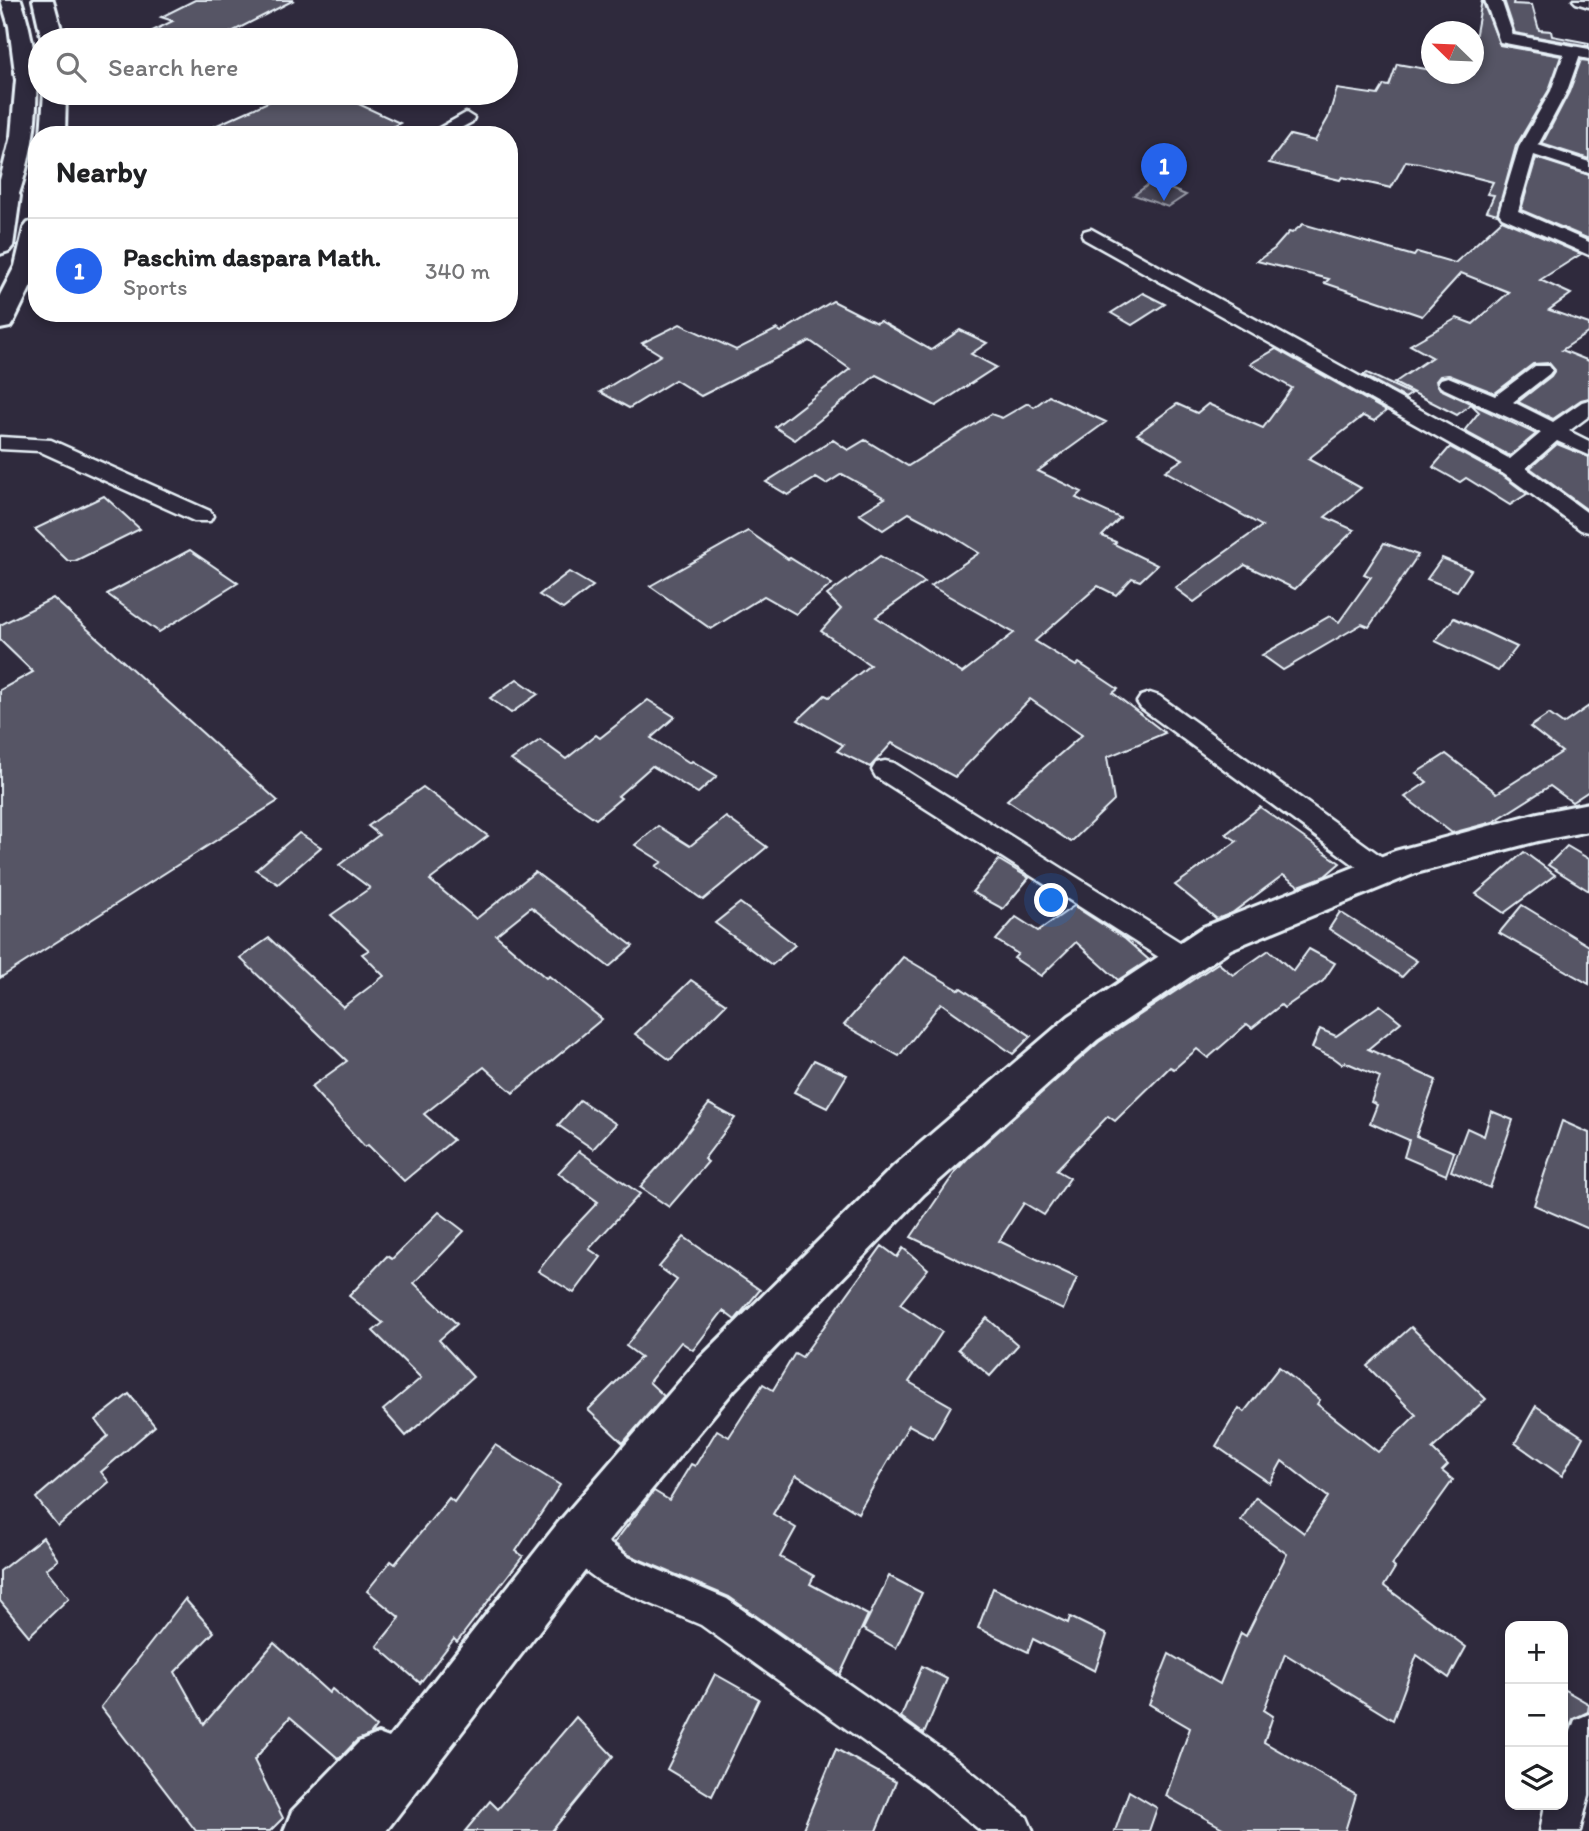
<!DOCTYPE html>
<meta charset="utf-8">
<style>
body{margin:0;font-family:Itim,sans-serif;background:#f2f2f2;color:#202124}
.controls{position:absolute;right:21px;bottom:21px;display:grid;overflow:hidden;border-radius:14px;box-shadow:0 4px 10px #0003}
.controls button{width:63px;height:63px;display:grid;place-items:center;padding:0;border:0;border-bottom:2px solid #e0e0e0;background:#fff;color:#202124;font:35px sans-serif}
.compass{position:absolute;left:1421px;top:21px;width:63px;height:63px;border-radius:50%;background:#fff;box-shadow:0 4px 10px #0003;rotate:293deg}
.you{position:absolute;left:1052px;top:901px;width:24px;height:24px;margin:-18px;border:5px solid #fff;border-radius:50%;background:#1a73e8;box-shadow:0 0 0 10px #1a73e833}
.badge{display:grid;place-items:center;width:46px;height:46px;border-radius:50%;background:#2563eb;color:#fff;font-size:23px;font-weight:700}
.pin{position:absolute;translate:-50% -58px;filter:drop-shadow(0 2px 4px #0008)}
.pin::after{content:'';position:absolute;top:37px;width:24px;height:21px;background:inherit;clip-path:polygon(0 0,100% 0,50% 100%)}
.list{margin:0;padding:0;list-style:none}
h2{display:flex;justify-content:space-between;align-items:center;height:91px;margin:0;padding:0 28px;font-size:30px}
h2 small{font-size:23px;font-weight:400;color:#757577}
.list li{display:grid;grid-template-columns:46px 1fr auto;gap:21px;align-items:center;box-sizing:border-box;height:105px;padding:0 28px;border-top:2px solid #e0e0e0}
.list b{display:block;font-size:26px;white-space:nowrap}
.list p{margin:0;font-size:23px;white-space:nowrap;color:#757577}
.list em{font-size:23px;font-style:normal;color:#757577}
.icon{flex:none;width:38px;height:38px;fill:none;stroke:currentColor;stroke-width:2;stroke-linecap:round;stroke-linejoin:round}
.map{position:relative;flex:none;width:1589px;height:1831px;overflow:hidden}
.search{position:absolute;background:#fff;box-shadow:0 4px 10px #0003;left:28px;top:28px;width:490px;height:77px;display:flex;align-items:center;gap:18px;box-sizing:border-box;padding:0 24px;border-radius:38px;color:#757577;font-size:26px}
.panel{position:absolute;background:#fff;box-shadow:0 4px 10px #0003;left:28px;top:126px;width:490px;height:196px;border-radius:28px}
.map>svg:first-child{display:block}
</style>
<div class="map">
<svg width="1589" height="1831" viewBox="0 0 1589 1831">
<rect width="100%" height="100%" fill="#2f2a3d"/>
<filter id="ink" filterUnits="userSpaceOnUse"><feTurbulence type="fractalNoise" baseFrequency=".0143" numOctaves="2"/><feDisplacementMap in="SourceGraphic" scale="14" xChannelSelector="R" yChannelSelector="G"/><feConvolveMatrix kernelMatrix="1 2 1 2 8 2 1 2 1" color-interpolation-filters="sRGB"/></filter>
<g filter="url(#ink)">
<path fill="#464455" stroke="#979aa6" stroke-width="2" d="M1152,182l34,13 -18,12 -34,-12z"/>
<g fill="#575565" stroke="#e8f1f8" stroke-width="2">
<path d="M195,0h99l-78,40h-82l39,-19 -12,-4z"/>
<path d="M1482,0l18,45 61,11 -12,34 -33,56 -19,68 -10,-3 7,-16 -7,-1 6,-12 -74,-19 -13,-2 -15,27 -49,-11 -2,3 -71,-17 21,-28 25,6 13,-23 9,-29 41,6 6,-10 5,1 8,-22 35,6v4l35,2 7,-2v-30z"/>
<path d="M1504,0h10l-1,4 19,1 7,25 12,1 1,5 37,7v3l-74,-13z"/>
<path d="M1581,60l8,1v98l-47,-15 27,-52z"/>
<path d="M288,93h47l65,30 -24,12h-181z"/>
<path d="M1536,158l53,17v64l-68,-29z"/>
<path d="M1502,220l79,34 -41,26 31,14 -22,16 40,14v8l-27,18 27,11v37l-8,2 -28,19 -35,-17 33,-26 4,-6 -6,-7 -16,1 -38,29 -46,-18 -9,1 -4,5 4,8 96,45 -26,22 -46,-25 15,-19 -8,-8 -14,11 -63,-32 38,-26 -22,-12 47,-27 16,6 36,-32 -48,-19 -39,43 -97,-33 4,-4 -72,-18 17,-12 15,-17 3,1 11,-9 111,32 3,-4 38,11z"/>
<path d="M1143,293l22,11 -33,21 -21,-12z"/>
<path d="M833,301l43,22 4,-2 51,29 29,-20 27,13 -16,11 25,13 -60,39 -60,-31 -81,65 -20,-13 75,-58 -40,-28 -109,55 -26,-16 -46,28 -29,-16 61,-37 -19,-12 38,-19 56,26 41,-21 4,3z"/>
<path d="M1276,349l110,62 -12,10 -11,-5 -55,43 53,29 -36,29 29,13 -59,59 -50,-24 -51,37 -19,-14 87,-62 -97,-55 18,-12 -46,-25 40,-30 20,9 11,-9 55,24 29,-40 -42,-24z"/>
<path d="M1367,373l44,21 -6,4 -42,-23z"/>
<path d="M1049,396l57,26 -68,49 44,21 -6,6 44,20 -18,18 14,6 -2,2 43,21 -17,16 -8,-3 -16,17 -18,-9 -63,55 41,25 3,-3 39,26 -5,4 52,40 -58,24 7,44 -43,41 -64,-42 75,-65 -52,-36 -75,78 -63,-34 -22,24 -33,-16 6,-6 -45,-25 27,-25 4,2 41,-32 -49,-34 20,-22 -14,-14 53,-39 45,26 -49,35 86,56 52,-40 -83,-47 48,-33 -30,-19 -40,-21 -26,17 -24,-16 26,-16 -43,-24 -16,10 -10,-6 -28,17 -22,-13 67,-42 15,10 17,-10 43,26 83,-52 11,4 26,-15 6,4z"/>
<path d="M1557,444l32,13v54l-59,-43z"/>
<path d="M1450,447l53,29 24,18 -17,11 -44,-27 -6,4 -27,-15z"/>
<path d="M104,496l36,33 -65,32h-7l-33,-32z"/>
<path d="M748,531l40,28 2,-1 42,26 -36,30 -32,-18 -53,33 -61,-43z"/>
<path d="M1384,543l34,12 -49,72 -7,-3 -79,46 -21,-15 68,-39 9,6 32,-45 -7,-3z"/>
<path d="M190,550l48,33 -79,49 -52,-38z"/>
<path d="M1442,558l29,12 -14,21 -30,-12z"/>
<path d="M569,572l24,14 -30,23 -24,-14z"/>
<path d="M53,598l225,203 -278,177v-288l33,-18 -33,-32v-15z"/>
<path d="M1454,618l63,29 -19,24 -63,-30z"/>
<path d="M517,679l21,15 -27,19 -21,-15z"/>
<path d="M648,700l27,17 -24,21 39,25 2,-2 25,15 -19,17 -46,-27 -34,30 3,2 -25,21 -85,-59 29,-20 26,19 30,-24 4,3z"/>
<path d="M1589,706v85l-17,11 -22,-16 -57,36 -41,11 -47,-36 22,-15 -11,-9 30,-19 51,39 65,-41 -32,-25 19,-13 14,10z"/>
<path d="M423,787l65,49 -58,44 46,39 59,-47 98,74 -24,21 -78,-60 -35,28 50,43 3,-2 53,43 -89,74 -29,-26 -60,47 29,26 -49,41 -36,-36 -3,2 -54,-60 36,-26 -107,-103 29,-20 74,69 41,-31 -22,-22 7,-4 -38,-35 39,-27 -31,-23 40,-30 -11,-9z"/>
<path d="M1260,807l80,56 -15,13 -26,10 -16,-11 -51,38 -15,6 -42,-34 62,-44 -11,-7z"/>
<path d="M726,817l41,30 -64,53 -47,-34 6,-4 -27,-17 23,-19 32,20z"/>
<path d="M299,833l22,14 -43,37 -22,-14z"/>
<path d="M1567,846l22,13v32l-41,-26z"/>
<path d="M1524,852l31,23 -51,38 -28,-19z"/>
<path d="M999,860l30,18 -26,31 -31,-17z"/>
<path d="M740,903l34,25 21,17 -23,20 -57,-42z"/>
<path d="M1522,905l67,41v38l-90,-51z"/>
<path d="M1074,906l51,33 24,21 -31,20 -42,-38 -35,34 -27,-18 4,-4 -22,-14 20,-23 22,14z"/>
<path d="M1340,912l77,49 -15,16 -73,-48z"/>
<path d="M1309,949l26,14 -12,18 -39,27 -3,-3 -29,23 -5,-4 -39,34 -11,-9 -23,20 -4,-2 -55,54 -7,-5 -52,54 14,8 -26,37 -20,-12 -25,38 78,37 -14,32 -152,-73 45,-66 12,-13 131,-116 119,-79 15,12 36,-25 24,21z"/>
<path d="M903,957l56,33 2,-2 70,48 -18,18 -72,-51 -42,53 -55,-31z"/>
<path d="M691,980l35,24 -56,56 -35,-26z"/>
<path d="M1380,1005l21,17 -33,27 68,31 -20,56 38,16 -8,23 -42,-18 5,-17 -39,-17 7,-18 -6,-3 9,-25 -35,-15 -3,2 -8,-6 -22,-10 8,-19 16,7z"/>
<path d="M814,1060l33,15 -20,33 -33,-16z"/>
<path d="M580,1100l36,24 -23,25 -35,-24z"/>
<path d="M709,1104l26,14 -31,41 4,3 -39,45 -29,-20 37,-41z"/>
<path d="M1491,1111l22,9 -23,68 -39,-17 16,-43 17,8z"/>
<path d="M1562,1121l27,12v96l-55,-24z"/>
<path d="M579,1151l61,43 -51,55 12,8 -27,36 -36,-22 25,-32 35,-37 -40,-29z"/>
<path d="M439,1212l25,19 -50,52 43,41 -18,16 34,37 -67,59 -23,-26 38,-32 -48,-47 10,-8 -34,-27 38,-40 5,3z"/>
<path d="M684,1237l76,53 -25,30 -12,-9 -30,39 -12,-8 -32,40 15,14 -41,47 -35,-33 53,-53 -15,-11 51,-66 -18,-13z"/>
<path d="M882,1246l15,11 6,-9 25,21 -28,35 42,28 -33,50 42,24 -18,32 -24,-13 -51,88 -62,-38 -23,39 23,14 -16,29 34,19 -4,8 58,31 -28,60 -111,-78 -100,-42 -15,-12 40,-52 15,9 22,-36 4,2 22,-36 12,7 34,-53 10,6 22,-37 7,4z"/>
<path d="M987,1318l31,27 -28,31 -32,-27z"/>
<path d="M1411,1327l75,72 -54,50 16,16 -6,6 11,9 -61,85 3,3 -11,18 82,61 -17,31 -32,-23 -24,65 -108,-66 -21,56 9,6 -9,26 92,53 -11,36h-117l-62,-35 24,-68 -41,-24 20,-50 51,30 21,-51 5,3 41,-82 -46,-34 15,-23 48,36 24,-36 -46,-36 -12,22 -54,-37 23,-38 5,4 35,-45 41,33 -3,4 61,48 38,-37 -49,-49z"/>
<path d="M129,1394l26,32 -54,46 8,10 -51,44 -22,-28 72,-62 -12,-16z"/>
<path d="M1536,1406l47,31 -21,39 -47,-33z"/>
<path d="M495,1445l65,40 -44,66 7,5 -66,86 -3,-3 -34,44 -43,-37 23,-28 -33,-27 24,-30 4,3 54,-66 5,4z"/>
<path d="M43,1537l15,23 -12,9 23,29 -40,38 -29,-35v-30z"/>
<path d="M889,1576l33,17 -26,55 -33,-19z"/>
<path d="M993,1588l75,35 2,-6 37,18 -12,36 -62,-32 -5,13 -50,-24z"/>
<path d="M185,1599l29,33 -39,40 29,52 70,-81 55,50 3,-4 44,38 -6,8 -13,5 -18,19 -49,-42 -36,43 29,58 -13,13h-74l-95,-124z"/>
<path d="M922,1666l25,13 -23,55 -23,-17z"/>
<path d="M715,1674l44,25 -47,97 -45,-27z"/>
<path d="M1563,1689l26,15 -1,8 -15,7 -10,27z"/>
<path d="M576,1717l37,39 -61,75h-87l25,-30 8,8z"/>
<path d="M836,1749l60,33 -20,49h-74z"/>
<path d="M1129,1791l28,17 -8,23h-34z"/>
</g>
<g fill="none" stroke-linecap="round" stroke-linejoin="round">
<defs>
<g id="street">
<path d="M1485,0h16l12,35 76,14v10l-10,-2 -12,34 -29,54 51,17v11l-55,-18 -16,56 71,31v13l-87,-38 -3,-4 20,-66 32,-56 13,-37 -64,-12z"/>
<path d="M1573,0h16v7l-13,-4z"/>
<path d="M466,113l8,5 -2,4 -24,13h-21z"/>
<path d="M1091,229l419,230 31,-26c-33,-17 -67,-30 -100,-46l-3,-4 3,-4 7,-2 47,19 40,-30h14l3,4 -3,4 -36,28 40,20 29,-20 7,-2v16l-20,15 20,10v14l-32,-14 -31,27 63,46v18l-8,-2 -77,-56 -420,-235 -2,-4 2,-4z"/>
<path d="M0,437l51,3 159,71 3,5 -3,5h-16l-155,-70 -39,-2z"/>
<path d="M1150,693l9,3 233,168 4,7 -4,7 -10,4 -10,-4 -231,-170 -4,-6 4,-6z"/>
<path d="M885,761l9,2 302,189 4,8 -4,8 -10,4 -10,-4 -300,-191 -4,-7 4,-7z"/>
<path d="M576,1523l13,5 39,29 99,42 230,161 70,57 6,14h-52l-52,-43 -228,-163 -99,-42 -39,-29 -5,-13 5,-13z"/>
<path d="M1589,1714v81l-9,36h-40l5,-26h18v-52l12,-33z"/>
</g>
<g id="secondary">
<path d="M33,0h20l11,40h-22z"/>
<path d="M44,93h22l-1,42h-24z"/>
<path d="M37,220v54l-23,47 -4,6 -10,2v-34l15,-29 9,-38 4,-5z"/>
</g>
<g id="primary">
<path d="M8,189l9,2 3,5 -7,50 -4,5 -9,3v-63z"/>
<path d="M1589,803v28l-51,10 -122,32 -185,76 -134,91 -173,154 -190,196 -140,169 -208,272h-102l8,-20 67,-69 19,-8 11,4 169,-215 142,-165 194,-192 175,-150 134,-89 192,-76 143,-38z"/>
</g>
<path id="highway" d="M1,0h20c25,73 18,143 -9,214l-3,5 -9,2v-41l11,-44 5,-56 -7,-54z"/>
</defs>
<use href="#street" stroke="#e8f1f8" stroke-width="5"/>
<use href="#secondary" stroke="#e8f1f8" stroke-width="6"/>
<use href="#primary" stroke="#e8f1f8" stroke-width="6"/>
<use href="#highway" stroke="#e8f1f8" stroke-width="6"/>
<use href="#street" fill="#2f2a3d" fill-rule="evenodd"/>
<use href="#secondary" fill="#2f2a3d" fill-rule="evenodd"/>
<use href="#primary" fill="#2f2a3d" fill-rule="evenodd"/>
<use href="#highway" fill="#2f2a3d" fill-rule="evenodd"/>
</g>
</g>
</svg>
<div class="controls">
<button>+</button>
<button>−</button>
<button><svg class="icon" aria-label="layers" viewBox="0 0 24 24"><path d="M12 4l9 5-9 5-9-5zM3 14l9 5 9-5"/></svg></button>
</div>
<svg class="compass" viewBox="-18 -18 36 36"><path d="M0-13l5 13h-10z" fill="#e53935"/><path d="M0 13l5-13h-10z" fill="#757577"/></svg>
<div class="you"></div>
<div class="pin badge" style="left:1164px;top:201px">1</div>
<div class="search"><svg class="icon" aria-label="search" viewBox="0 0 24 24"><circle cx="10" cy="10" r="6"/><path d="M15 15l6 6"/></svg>Search here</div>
<section class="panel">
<h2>Nearby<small></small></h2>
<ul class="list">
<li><span class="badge">1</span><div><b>Paschim daspara Math.</b><p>Sports</p></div><em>340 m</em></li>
</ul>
</section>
</div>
